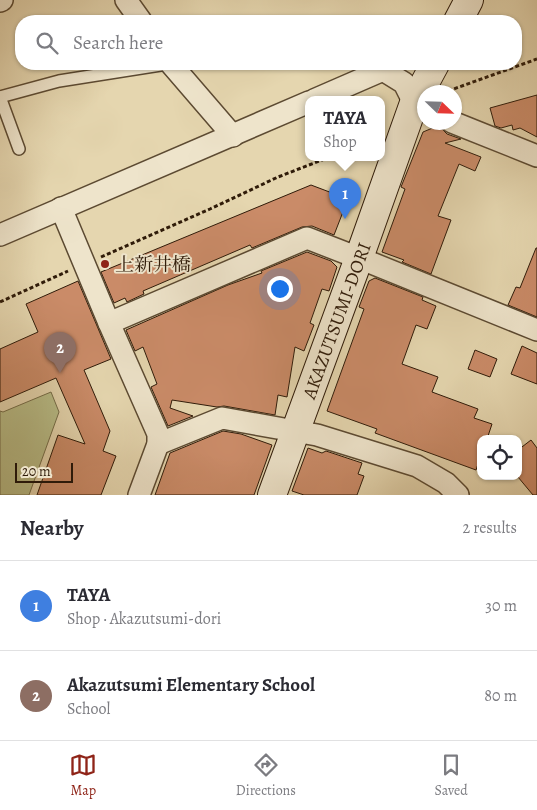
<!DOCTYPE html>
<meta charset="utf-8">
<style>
body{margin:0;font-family:Alegreya,"Noto Serif JP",serif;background:#f2f2f3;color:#2b2b33}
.controls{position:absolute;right:15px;bottom:15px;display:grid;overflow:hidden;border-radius:10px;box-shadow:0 1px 4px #0004}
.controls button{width:45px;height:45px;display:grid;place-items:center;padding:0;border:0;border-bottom:1px solid #e1e1e2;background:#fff;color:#2b2b33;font:25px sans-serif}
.compass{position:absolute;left:417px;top:85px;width:45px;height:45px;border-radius:50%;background:#fff;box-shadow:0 1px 4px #0004;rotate:113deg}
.scale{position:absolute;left:15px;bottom:12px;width:58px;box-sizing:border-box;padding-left:5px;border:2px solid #2f1b09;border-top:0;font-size:14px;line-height:18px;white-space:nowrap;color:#2f1b09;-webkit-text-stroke:4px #eee4cb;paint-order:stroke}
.you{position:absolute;left:279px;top:288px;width:18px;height:18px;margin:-12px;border:4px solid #fff;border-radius:50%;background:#1a73e8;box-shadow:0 0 0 8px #1a73e833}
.badge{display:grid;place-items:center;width:32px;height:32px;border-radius:50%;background:#8f2418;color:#fff;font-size:16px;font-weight:700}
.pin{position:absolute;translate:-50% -41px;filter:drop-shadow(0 1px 2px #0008)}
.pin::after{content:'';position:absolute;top:26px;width:18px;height:15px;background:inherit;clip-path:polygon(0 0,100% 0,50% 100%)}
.popup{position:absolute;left:305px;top:96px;width:80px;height:65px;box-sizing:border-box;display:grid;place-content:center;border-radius:10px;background:#fff;filter:drop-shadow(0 1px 4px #0005);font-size:16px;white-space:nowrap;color:#7c7c81}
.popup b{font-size:19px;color:#2b2b33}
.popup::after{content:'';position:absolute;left:50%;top:100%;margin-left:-10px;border:10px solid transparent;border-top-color:#fff}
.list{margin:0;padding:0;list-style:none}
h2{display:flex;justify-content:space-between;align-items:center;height:65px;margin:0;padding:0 20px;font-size:21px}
h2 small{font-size:16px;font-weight:400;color:#7c7c81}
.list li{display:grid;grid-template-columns:32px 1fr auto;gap:15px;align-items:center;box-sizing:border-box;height:90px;padding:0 20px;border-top:1px solid #e1e1e2}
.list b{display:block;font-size:19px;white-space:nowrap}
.list p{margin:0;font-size:16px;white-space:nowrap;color:#7c7c81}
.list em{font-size:16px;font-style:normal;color:#7c7c81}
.icon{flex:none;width:28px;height:28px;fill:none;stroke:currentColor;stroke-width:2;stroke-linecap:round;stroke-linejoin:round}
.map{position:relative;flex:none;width:537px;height:495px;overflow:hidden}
.search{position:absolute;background:#fff;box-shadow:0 1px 4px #0004;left:15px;right:15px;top:15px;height:55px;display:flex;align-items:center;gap:12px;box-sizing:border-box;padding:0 18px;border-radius:20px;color:#7c7c81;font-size:19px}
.sheet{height:245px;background:#fff}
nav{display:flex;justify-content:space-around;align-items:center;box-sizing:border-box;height:70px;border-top:1px solid #e1e1e2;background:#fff;font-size:14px;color:#7c7c81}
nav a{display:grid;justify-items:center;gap:2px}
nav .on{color:#8f2418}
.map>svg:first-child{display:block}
</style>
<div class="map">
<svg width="537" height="495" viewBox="0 0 537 495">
<rect width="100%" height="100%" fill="#e5d6af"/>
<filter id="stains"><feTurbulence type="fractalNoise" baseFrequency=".004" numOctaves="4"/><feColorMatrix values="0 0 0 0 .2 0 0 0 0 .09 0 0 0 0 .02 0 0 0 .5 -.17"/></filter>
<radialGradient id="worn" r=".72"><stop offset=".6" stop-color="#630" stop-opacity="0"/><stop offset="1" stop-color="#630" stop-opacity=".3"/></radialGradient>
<path fill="#b8bd88" stroke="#746c48" d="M51,392l8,20 -30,83h-29v-84l3,1z"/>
<g fill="#ca8b68" stroke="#2f1b09">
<path d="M537,95v42l-17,-9 -7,2 -1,-5 -11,3 -6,-2 -5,-18z"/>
<path d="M435,127l7,2 5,5 14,5 -16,4 36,14 -6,14 -16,-7 -21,52 13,4 -20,54 -29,-12 2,-2 -22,-8 23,-63 -4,-2 22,-55z"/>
<path d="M311,185l37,14 -14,36 -22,-9 -10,1 -50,21 -2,-3 -107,46 1,3 -17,8 -2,-4 -11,5 -13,-31z"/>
<path d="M536,248h1v69l-29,-12 8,-18 4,1z"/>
<path d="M307,252l24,9 6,6 -8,24 -7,-2 -12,34 4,2 -10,26 -9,-4 -8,50 -9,-2 -3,20 -51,-9 -7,1 -45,-7 -2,8 23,8 -25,10 -17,-39 6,-3 -14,-37 -8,4 -9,-21 102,-45 34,-12 -1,-2z"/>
<path d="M375,278l48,19 -1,3 14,6 -9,23 -11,-4 -14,39 36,13 -6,15 46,17 -4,9 18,6 -5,15h-6v16l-5,15 -101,-37 2,-4 -50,-18 37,-102 -5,-2 10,-26z"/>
<path d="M78,281l33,78 -27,11 26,61 -7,20 13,5 -15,39h-64l21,-60 27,9 -29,-66 -56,24v-53l38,-17 -12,-28z"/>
<path d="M522,346l15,7v31l-26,-10z"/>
<path d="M475,350l22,9 -7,18 -22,-8z"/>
<path d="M223,431l18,3 31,11 -18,50h-99l15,-42z"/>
<path d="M531,440l6,8v47h-4l-15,-18v-27z"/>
<path d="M308,448l14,5 4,-2 36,12 -4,11 6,2 -7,19h-53l-12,-4z"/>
</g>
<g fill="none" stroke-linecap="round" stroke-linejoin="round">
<defs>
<g id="lane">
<path d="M0,97l59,-16 108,-17"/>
<path d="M0,97l19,52"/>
</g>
<g id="street">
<path d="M126,0l15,21"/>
<path d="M0,1l2,-1"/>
<path d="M171,64l62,72"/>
<path d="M314,100l69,-30 21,13 10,20 10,7"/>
<path d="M452,122l85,34"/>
<path d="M61,208l48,115 49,111v10l-19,51"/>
<path d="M0,235l309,-133"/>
<path d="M109,323l198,-85 67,26 163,66"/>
<path d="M158,444l64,-26 95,17 100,31 29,17 12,12"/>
</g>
<g id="secondary">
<path d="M458,21l11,-21"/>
<path id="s1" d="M272,495l87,-237 55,-155 21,-39"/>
</g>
</defs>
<use href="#lane" stroke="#5c4a32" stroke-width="14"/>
<use href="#street" stroke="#5c4a32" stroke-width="24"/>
<use href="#secondary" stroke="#2f1b09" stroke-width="30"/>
<g stroke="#2f1b09" stroke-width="3" stroke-dasharray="4 2.5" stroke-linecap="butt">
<path d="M448,91l89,-32"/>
<path d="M101,257l109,-48 68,-32 49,-19"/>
<path d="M0,302l68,-31"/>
</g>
<use href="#lane" stroke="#eee4cb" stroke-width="11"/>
<use href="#street" stroke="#eee4cb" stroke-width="21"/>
<use href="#secondary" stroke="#eee4cb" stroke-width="28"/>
</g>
<circle fill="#8f2418" stroke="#eee4cb" stroke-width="2" cx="105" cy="264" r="5"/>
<g text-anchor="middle" stroke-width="4" stroke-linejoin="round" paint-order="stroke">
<g font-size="19" fill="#2f1b09" stroke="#eee4cb" text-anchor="start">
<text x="115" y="271">上新井橋</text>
</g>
<g font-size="19" fill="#2f1b09" stroke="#eee4cb">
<text dy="7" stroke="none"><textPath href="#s1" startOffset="186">AKAZUTSUMI-DORI</textPath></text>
</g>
</g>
<rect width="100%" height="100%" filter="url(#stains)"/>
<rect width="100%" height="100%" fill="url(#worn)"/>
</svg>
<div class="controls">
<button><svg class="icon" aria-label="locate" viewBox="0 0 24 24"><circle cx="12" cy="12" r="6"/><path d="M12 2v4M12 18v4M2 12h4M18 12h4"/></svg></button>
</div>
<svg class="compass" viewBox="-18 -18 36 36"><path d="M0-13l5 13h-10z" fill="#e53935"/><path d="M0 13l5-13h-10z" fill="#7c7c81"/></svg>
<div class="scale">20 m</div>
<div class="you"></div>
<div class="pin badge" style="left:345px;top:219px;background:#3f7fe0">1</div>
<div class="popup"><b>TAYA</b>Shop</div>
<div class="pin badge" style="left:60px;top:373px;background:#8d6e63">2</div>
<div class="search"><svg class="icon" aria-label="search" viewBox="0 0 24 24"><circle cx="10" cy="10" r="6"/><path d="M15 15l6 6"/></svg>Search here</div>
</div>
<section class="sheet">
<h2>Nearby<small>2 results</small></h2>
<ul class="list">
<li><span class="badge" style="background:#3f7fe0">1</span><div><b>TAYA</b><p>Shop · Akazutsumi-dori</p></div><em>30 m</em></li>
<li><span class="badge" style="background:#8d6e63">2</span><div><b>Akazutsumi Elementary School</b><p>School</p></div><em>80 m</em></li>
</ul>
</section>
<nav>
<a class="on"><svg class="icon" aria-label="map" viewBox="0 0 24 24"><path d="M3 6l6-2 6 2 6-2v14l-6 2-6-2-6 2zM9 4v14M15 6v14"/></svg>Map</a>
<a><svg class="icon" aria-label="directions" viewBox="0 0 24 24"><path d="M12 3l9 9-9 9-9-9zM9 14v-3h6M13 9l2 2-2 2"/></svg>Directions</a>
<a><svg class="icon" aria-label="saved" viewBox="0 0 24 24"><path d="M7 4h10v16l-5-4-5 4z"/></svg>Saved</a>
</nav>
